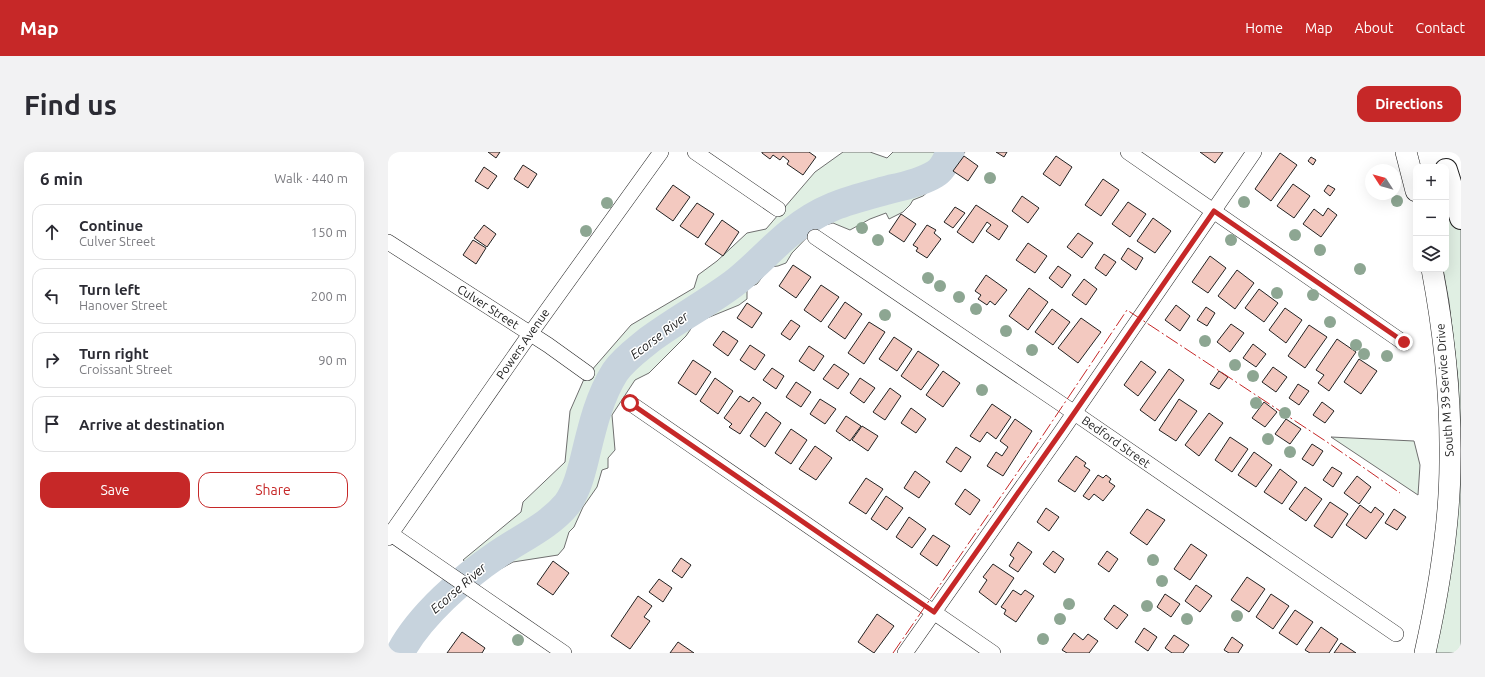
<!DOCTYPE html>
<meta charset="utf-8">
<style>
body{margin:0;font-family:Ubuntu,sans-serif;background:#f2f2f3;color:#2b2b33}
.controls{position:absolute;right:12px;top:12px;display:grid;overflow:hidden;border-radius:8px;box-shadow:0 4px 16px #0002}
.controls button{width:36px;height:36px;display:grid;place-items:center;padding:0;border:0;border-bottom:1px solid #e1e1e2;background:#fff;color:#2b2b33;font:20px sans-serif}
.compass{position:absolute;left:977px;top:12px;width:36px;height:36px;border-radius:50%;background:#fff;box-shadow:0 4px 16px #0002;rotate:306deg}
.stop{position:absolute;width:12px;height:12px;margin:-9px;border:3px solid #c62828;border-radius:50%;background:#fff}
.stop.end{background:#c62828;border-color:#fff;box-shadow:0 1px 4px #0008}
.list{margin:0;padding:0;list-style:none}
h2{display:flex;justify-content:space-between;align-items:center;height:52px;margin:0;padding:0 16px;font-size:17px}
h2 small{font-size:13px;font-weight:400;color:#7c7c81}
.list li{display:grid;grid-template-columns:26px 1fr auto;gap:12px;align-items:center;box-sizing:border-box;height:56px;margin:0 8px 8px;padding:0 8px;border:1px solid #e1e1e2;border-radius:12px}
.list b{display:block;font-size:15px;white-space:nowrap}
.list p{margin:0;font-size:13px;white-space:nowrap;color:#7c7c81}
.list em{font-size:13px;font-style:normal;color:#7c7c81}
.actions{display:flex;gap:8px;padding:12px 16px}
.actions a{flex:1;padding:9px 0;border:1px solid #c62828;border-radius:12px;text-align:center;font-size:14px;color:#c62828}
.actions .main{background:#c62828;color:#fff}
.icon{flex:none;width:22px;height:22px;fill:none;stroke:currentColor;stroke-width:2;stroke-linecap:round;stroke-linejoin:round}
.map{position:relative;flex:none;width:1073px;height:501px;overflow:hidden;border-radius:12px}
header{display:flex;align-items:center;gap:24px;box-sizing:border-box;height:56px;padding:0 20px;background:#c62828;color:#fff}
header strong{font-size:19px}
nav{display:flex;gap:22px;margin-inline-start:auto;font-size:14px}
.intro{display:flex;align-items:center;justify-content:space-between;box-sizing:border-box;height:96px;padding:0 24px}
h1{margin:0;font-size:28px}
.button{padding:10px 18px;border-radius:12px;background:#c62828;color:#fff;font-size:14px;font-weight:700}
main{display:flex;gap:24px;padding:0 24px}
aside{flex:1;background:#fff;border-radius:12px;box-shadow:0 4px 16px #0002}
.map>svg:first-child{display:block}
</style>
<header>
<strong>Map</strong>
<nav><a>Home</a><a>Map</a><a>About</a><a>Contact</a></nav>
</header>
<div class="intro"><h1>Find us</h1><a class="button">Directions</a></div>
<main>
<aside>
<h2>6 min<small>Walk · 440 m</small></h2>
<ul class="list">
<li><svg class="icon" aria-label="ahead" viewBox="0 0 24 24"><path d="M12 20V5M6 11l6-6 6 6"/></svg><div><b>Continue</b><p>Culver Street</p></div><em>150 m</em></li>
<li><svg class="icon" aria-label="left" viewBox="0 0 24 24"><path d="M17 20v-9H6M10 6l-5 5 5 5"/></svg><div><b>Turn left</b><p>Hanover Street</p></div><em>200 m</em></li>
<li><svg class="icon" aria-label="right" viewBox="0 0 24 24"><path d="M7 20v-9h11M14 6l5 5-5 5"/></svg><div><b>Turn right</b><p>Croissant Street</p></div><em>90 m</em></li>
<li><svg class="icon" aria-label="arrive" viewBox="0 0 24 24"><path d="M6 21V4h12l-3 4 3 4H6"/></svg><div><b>Arrive at destination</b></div></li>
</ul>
<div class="actions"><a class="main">Save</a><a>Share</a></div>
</aside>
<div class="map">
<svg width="1073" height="501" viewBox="0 0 1073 501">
<rect width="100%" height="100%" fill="#fff"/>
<g fill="#e0efe3" stroke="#6f6f6f">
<path d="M455,0h27l17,6 6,-6h72l-22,27 -20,17 -10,4 -3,5 -7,7 -14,7 -3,-6 -16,6 -20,11 -17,-7 -16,4 -25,26 -6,10 -8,3 -8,1 -13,17 -10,4v11l-8,6 -44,18 -9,13 -37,37 -14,7 -23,35 3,35 -7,8v10l-6,2 -5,17 -14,20 -9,20 -5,5 -5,16 -6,7 -45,7 -18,10 -14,3 -18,-15 58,-48 2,-10 42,-40 5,-51 14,-32 47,-54 63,-37 4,-13 19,-14 30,-28 19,-4 49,-57z"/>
<path d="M1073,56v445h-27l25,-213 -1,-60 -9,-78 -6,-33h3v-57z"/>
<path d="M943,285l83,4 6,24 -2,30z"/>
</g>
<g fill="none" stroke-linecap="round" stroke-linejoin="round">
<path stroke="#c7d3dd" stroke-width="29" d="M12,501c19,-37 64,-76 98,-99 23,-16 51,-28 69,-50 10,-14 14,-31 18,-47 7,-29 14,-60 30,-85 9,-13 22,-22 34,-32 27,-20 57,-36 84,-56 21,-16 38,-36 58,-52 33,-27 60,-32 100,-43 14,-3 31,-7 44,-15 7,-4 12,-14 15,-22"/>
</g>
<g fill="#f3c9c0" stroke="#222">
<path d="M100,0h12l-4,6z"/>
<path d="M374,0h47l7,5 -13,18 -16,-11 2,-3 -6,-5 -3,4 -7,-5 -3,4 -8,-6z"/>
<path d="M608,0h11l-3,5z"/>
<path d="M812,0h23l-8,11z"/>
<path d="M892,1l17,12 -26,36 -16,-12z"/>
<path d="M576,4l14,10 -10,15 -15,-10z"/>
<path d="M668,4l16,11 -12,19 -17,-12z"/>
<path d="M923,5l5,3 -3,5 -5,-4z"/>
<path d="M135,13l14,9 -9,14 -14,-9z"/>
<path d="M96,15l13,9 -9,13 -13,-8z"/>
<path d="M715,27l16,11 -18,26 -16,-11z"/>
<path d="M905,32l17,12 -16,22 -17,-12z"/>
<path d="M285,33l17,12 -17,24 -17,-12z"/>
<path d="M940,33l7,4 -5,7 -6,-5z"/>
<path d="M634,44l17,12 -11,15 -16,-12z"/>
<path d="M740,50l18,12 -16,23 -18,-13z"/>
<path d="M309,51l17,11 -16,24 -18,-12z"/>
<path d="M588,53l32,21 -9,14 -13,-9 5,-6 -4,-3 -14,21 -16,-11z"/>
<path d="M567,55l10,6 -12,15 -9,-6z"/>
<path d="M940,56l9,7 -16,22 -18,-13 11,-15 9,7z"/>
<path d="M513,62l15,10 -12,18 -15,-10z"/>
<path d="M765,66l18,13 -16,22 -18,-12z"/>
<path d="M334,68l17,12 -16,24 -18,-12z"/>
<path d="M96,73l12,9 -9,13 -13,-9z"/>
<path d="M539,73l9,5 -2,3 7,6 -14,19 -11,-7 2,-3 -5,-3z"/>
<path d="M690,81l15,10 -11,15 -15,-11z"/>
<path d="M85,88l13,8 -10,16 -13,-9z"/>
<path d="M640,91l19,13 -12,17 -19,-13z"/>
<path d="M740,96l15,10 -7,12 -15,-11z"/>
<path d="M716,102l12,8 -10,14 -11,-8z"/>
<path d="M822,104l16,12 -18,25 -16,-11z"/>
<path d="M405,113l18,12 -15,21 -17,-12z"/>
<path d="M670,114l13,9 -9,13 -13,-10z"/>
<path d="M849,118l17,13 -19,26 -17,-13z"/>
<path d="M598,123l21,15 -12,15 -5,-4 -3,4 -9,-6 3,-4 -6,-4z"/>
<path d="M696,127l13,10 -11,16 -14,-10z"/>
<path d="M433,133l18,12 -18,25 -17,-12z"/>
<path d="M641,136l19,14 -20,28 -19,-14z"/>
<path d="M871,137l19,14 -14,19 -19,-14z"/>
<path d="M457,150l17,12 -17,25 -17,-12z"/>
<path d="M359,151l15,10 -10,15 -15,-10z"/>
<path d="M788,153l14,11 -10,15 -15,-11z"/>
<path d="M818,155l9,6 -8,13 -10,-6z"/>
<path d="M897,156l17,12 -16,23 -17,-13z"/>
<path d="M664,157l18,13 -17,23 -18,-13z"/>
<path d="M693,166l20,14 -23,31 -20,-15z"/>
<path d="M403,168l9,6 -10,14 -9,-6z"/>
<path d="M481,170l16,10 -21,32 -16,-11z"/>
<path d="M843,172l13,9 -14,19 -13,-10z"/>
<path d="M921,173l18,12 -22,31 -17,-12z"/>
<path d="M335,179l15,10 -10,15 -15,-11z"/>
<path d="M506,185l18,12 -15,22 -18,-12z"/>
<path d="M949,187l19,13 -27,39 -11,-8 6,-8 -8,-5z"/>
<path d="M865,192l13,10 -10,13 -13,-9z"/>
<path d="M362,193l15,10 -10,15 -15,-10z"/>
<path d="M421,194l15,10 -10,15 -15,-10z"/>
<path d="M530,199l21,14 -18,25 -20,-14z"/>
<path d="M971,207l18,12 -16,23 -17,-12z"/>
<path d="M305,208l18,12 -15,23 -18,-12z"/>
<path d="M753,209l15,11 -18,24 -14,-11z"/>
<path d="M446,212l15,10 -11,15 -15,-10z"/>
<path d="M885,215l14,10 -11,15 -14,-10z"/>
<path d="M384,216l12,8 -8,13 -13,-9z"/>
<path d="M781,217l15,11 -29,41 -15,-11z"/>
<path d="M555,219l17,12 -17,24 -17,-12z"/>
<path d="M831,219l9,6 -9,12 -9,-5z"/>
<path d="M327,226l18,13 -15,23 -18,-13z"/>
<path d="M472,226l15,10 -11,15 -14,-10z"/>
<path d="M408,230l15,10 -10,15 -15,-10z"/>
<path d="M910,232l11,7 -10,14 -10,-7z"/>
<path d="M502,236l11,8 -16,24 -12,-8z"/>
<path d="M352,244l9,6 4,-5 8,6 -21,31 -11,-7 3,-3 -8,-6z"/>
<path d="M432,247l16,10 -11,15 -15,-10z"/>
<path d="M791,247l18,12 -21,30 -17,-11z"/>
<path d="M876,250l13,10 -12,15 -13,-9z"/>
<path d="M934,250l12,9 -9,12 -12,-8z"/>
<path d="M604,252l19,13 -15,22 -9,-7 -7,10 -10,-6z"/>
<path d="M523,256l15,11 -10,14 -15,-10z"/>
<path d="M378,260l15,11 -16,24 -15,-11z"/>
<path d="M821,261l14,10 -24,33 -14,-11z"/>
<path d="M458,264l15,10 -11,15 -14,-10z"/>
<path d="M627,267l17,12 -29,45 -16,-10 9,-14 6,4 6,-9 -8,-6z"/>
<path d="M898,267l15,10 -11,15 -15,-10z"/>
<path d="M474,274l16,10 -10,15 -16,-11z"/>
<path d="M403,277l16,11 -16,24 -16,-11z"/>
<path d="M842,285l18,12 -16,23 -17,-12z"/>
<path d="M924,292l11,7 -10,15 -11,-7z"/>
<path d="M427,294l17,12 -16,22 -17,-11z"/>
<path d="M568,295l15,10 -10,15 -15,-10z"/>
<path d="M866,300l18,13 -16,22 -18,-12z"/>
<path d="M688,304l10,7 -2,3 6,4 -15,22 -17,-11z"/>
<path d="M944,315l10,6 -9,14 -10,-7z"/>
<path d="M892,317l17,13 -15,22 -18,-12z"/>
<path d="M527,319l15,11 -11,16 -15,-10z"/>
<path d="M710,323l5,3 3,-3 5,4 -2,3 6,4 -12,15 -9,-7 -5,6 -6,-4z"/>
<path d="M969,324l14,11 -12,17 -15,-11z"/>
<path d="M478,326l17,11 -17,25 -17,-11z"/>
<path d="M917,335l17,12 -16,22 -17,-12z"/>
<path d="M577,337l15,11 -10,15 -15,-11z"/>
<path d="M498,344l17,12 -16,22 -16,-11z"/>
<path d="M942,350l18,12 -16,24 -18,-12z"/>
<path d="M972,353l11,8 4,-6 9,7 -18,25 -20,-14z"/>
<path d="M658,356l13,9 -10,14 -12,-9z"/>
<path d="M759,357l18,11 -18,25 -17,-12z"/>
<path d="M1006,357l12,8 -9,13 -12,-7z"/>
<path d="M521,365l17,12 -14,19 -16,-11z"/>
<path d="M545,383l17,11 -13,20 -17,-12z"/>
<path d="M630,390l14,10 -14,20 -9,-6 5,-8 -4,-3z"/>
<path d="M803,392l16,11 -17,25 -16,-11z"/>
<path d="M665,399l11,8 -9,14 -12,-9z"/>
<path d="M719,399l11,8 -9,13 -11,-8z"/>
<path d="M293,406l10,7 -9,13 -10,-7z"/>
<path d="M165,409l16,12 -16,22 -16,-11z"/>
<path d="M605,412l21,14 -18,27 -17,-13 8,-12 -4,-3z"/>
<path d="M859,425l18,12 -16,23 -18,-12z"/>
<path d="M271,427l13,9 -9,14 -14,-10z"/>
<path d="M808,433l16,11 -12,16 -15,-11z"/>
<path d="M625,438l8,5 4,-5 9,6 -18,26 -12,-8 2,-4 -5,-3z"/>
<path d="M777,442l15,10 -9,13 -14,-10z"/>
<path d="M883,442l18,12 -16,23 -17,-12z"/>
<path d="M250,444l14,10 -8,11 6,4 -20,28 -19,-13z"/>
<path d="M726,453l14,10 -11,14 -13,-10z"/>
<path d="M907,458l18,12 -16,23 -18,-12z"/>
<path d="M489,462l17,12 -20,27 -16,-11z"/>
<path d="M933,475l17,12 -9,14h-19l-5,-3z"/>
<path d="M756,476l13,9 -9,14 -13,-9z"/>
<path d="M74,480l23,16 -3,5h-35z"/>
<path d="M686,481l9,7 5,-6 10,7 -9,12h-22l-5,-3z"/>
<path d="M786,483l15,10 -6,8h-11l-7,-5z"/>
<path d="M844,485l11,8 -5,8h-9l-5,-3z"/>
<path d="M290,490l16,11h-24z"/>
<path d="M953,491l15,10h-22z"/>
</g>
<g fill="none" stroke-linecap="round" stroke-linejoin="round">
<defs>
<g id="minor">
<path d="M307,0l83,57"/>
<path d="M740,0l276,191"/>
<path d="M427,85l245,166 336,231"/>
<path d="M0,90l160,103 39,28"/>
<path d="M242,251l363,250"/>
<path d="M0,380l176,121"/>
<path d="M0,386l142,-204 131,-182"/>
<path d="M517,501l156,-221 193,-280"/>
</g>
<g id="secondary">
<path d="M1018,0l10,39"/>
<path d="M1037,501c14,-63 25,-127 25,-191 1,-65 -6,-130 -18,-193"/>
</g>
<path id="motorway" d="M1058,18l15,48"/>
</defs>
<use href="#minor" stroke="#222" stroke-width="16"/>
<use href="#secondary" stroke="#222" stroke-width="22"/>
<use href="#motorway" stroke="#222" stroke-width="24"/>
<use href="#minor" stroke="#fff" stroke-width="15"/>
<use href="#secondary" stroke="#fff" stroke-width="21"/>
<use href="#motorway" stroke="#fff" stroke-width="22"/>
<path stroke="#c62828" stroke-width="1" stroke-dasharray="14 3 2 3" stroke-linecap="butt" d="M505,501l142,-206 92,-137 200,132 73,51"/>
</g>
<g fill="#8da692">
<circle cx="602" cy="26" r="6"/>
<circle cx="1009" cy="49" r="6"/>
<circle cx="856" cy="50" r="6"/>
<circle cx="219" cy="51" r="6"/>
<circle cx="474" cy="76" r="6"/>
<circle cx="198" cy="79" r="6"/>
<circle cx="907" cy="83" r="6"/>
<circle cx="490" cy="88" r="6"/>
<circle cx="843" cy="88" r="6"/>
<circle cx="932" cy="98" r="6"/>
<circle cx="972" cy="117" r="6"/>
<circle cx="540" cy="126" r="6"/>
<circle cx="552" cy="134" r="6"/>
<circle cx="889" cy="141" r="6"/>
<circle cx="925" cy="143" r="6"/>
<circle cx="571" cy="145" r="6"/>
<circle cx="588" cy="157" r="6"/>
<circle cx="497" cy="163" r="6"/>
<circle cx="942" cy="170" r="6"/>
<circle cx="618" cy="179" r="6"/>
<circle cx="817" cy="189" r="6"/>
<circle cx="968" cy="193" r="6"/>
<circle cx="644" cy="198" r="6"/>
<circle cx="976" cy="202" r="6"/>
<circle cx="999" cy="204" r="6"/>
<circle cx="847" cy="213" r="6"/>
<circle cx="865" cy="224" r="6"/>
<circle cx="594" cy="238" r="6"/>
<circle cx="868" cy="251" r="6"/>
<circle cx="897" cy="261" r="6"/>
<circle cx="880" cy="287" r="6"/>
<circle cx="902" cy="300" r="6"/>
<circle cx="765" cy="408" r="6"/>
<circle cx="774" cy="429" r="6"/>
<circle cx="681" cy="452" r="6"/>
<circle cx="759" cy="454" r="6"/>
<circle cx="849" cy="464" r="6"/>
<circle cx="672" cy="467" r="6"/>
<circle cx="799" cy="467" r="6"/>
<circle cx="655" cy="487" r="6"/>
<circle cx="130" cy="488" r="6"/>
</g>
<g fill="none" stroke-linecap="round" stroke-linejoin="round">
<path stroke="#c62828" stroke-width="5" d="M242,251l304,209 127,-180 153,-221 190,131"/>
</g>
<g text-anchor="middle" stroke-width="3" stroke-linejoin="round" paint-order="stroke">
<g font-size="12" fill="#222" stroke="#fff">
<text transform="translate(100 155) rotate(33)" y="4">Culver Street</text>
<text transform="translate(135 192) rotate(-55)" y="4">Powers Avenue</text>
<text transform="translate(1057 238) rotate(-94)" y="4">South M 39 Service Drive</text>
<text transform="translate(728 290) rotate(35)" y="4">Bedford Street</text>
</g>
<g font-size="13" font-style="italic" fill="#222" stroke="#fff">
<text transform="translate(271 183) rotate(-37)" y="5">Ecorse River</text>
<text transform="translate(70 436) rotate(-41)" y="5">Ecorse River</text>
</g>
</g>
</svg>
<div class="controls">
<button>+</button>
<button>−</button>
<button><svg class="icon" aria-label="layers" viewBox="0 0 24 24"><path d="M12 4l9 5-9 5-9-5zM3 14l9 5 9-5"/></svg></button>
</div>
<svg class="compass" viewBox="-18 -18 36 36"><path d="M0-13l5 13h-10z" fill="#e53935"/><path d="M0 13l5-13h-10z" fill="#7c7c81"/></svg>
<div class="stop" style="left:242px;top:251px"></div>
<div class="stop end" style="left:1016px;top:190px"></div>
</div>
</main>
